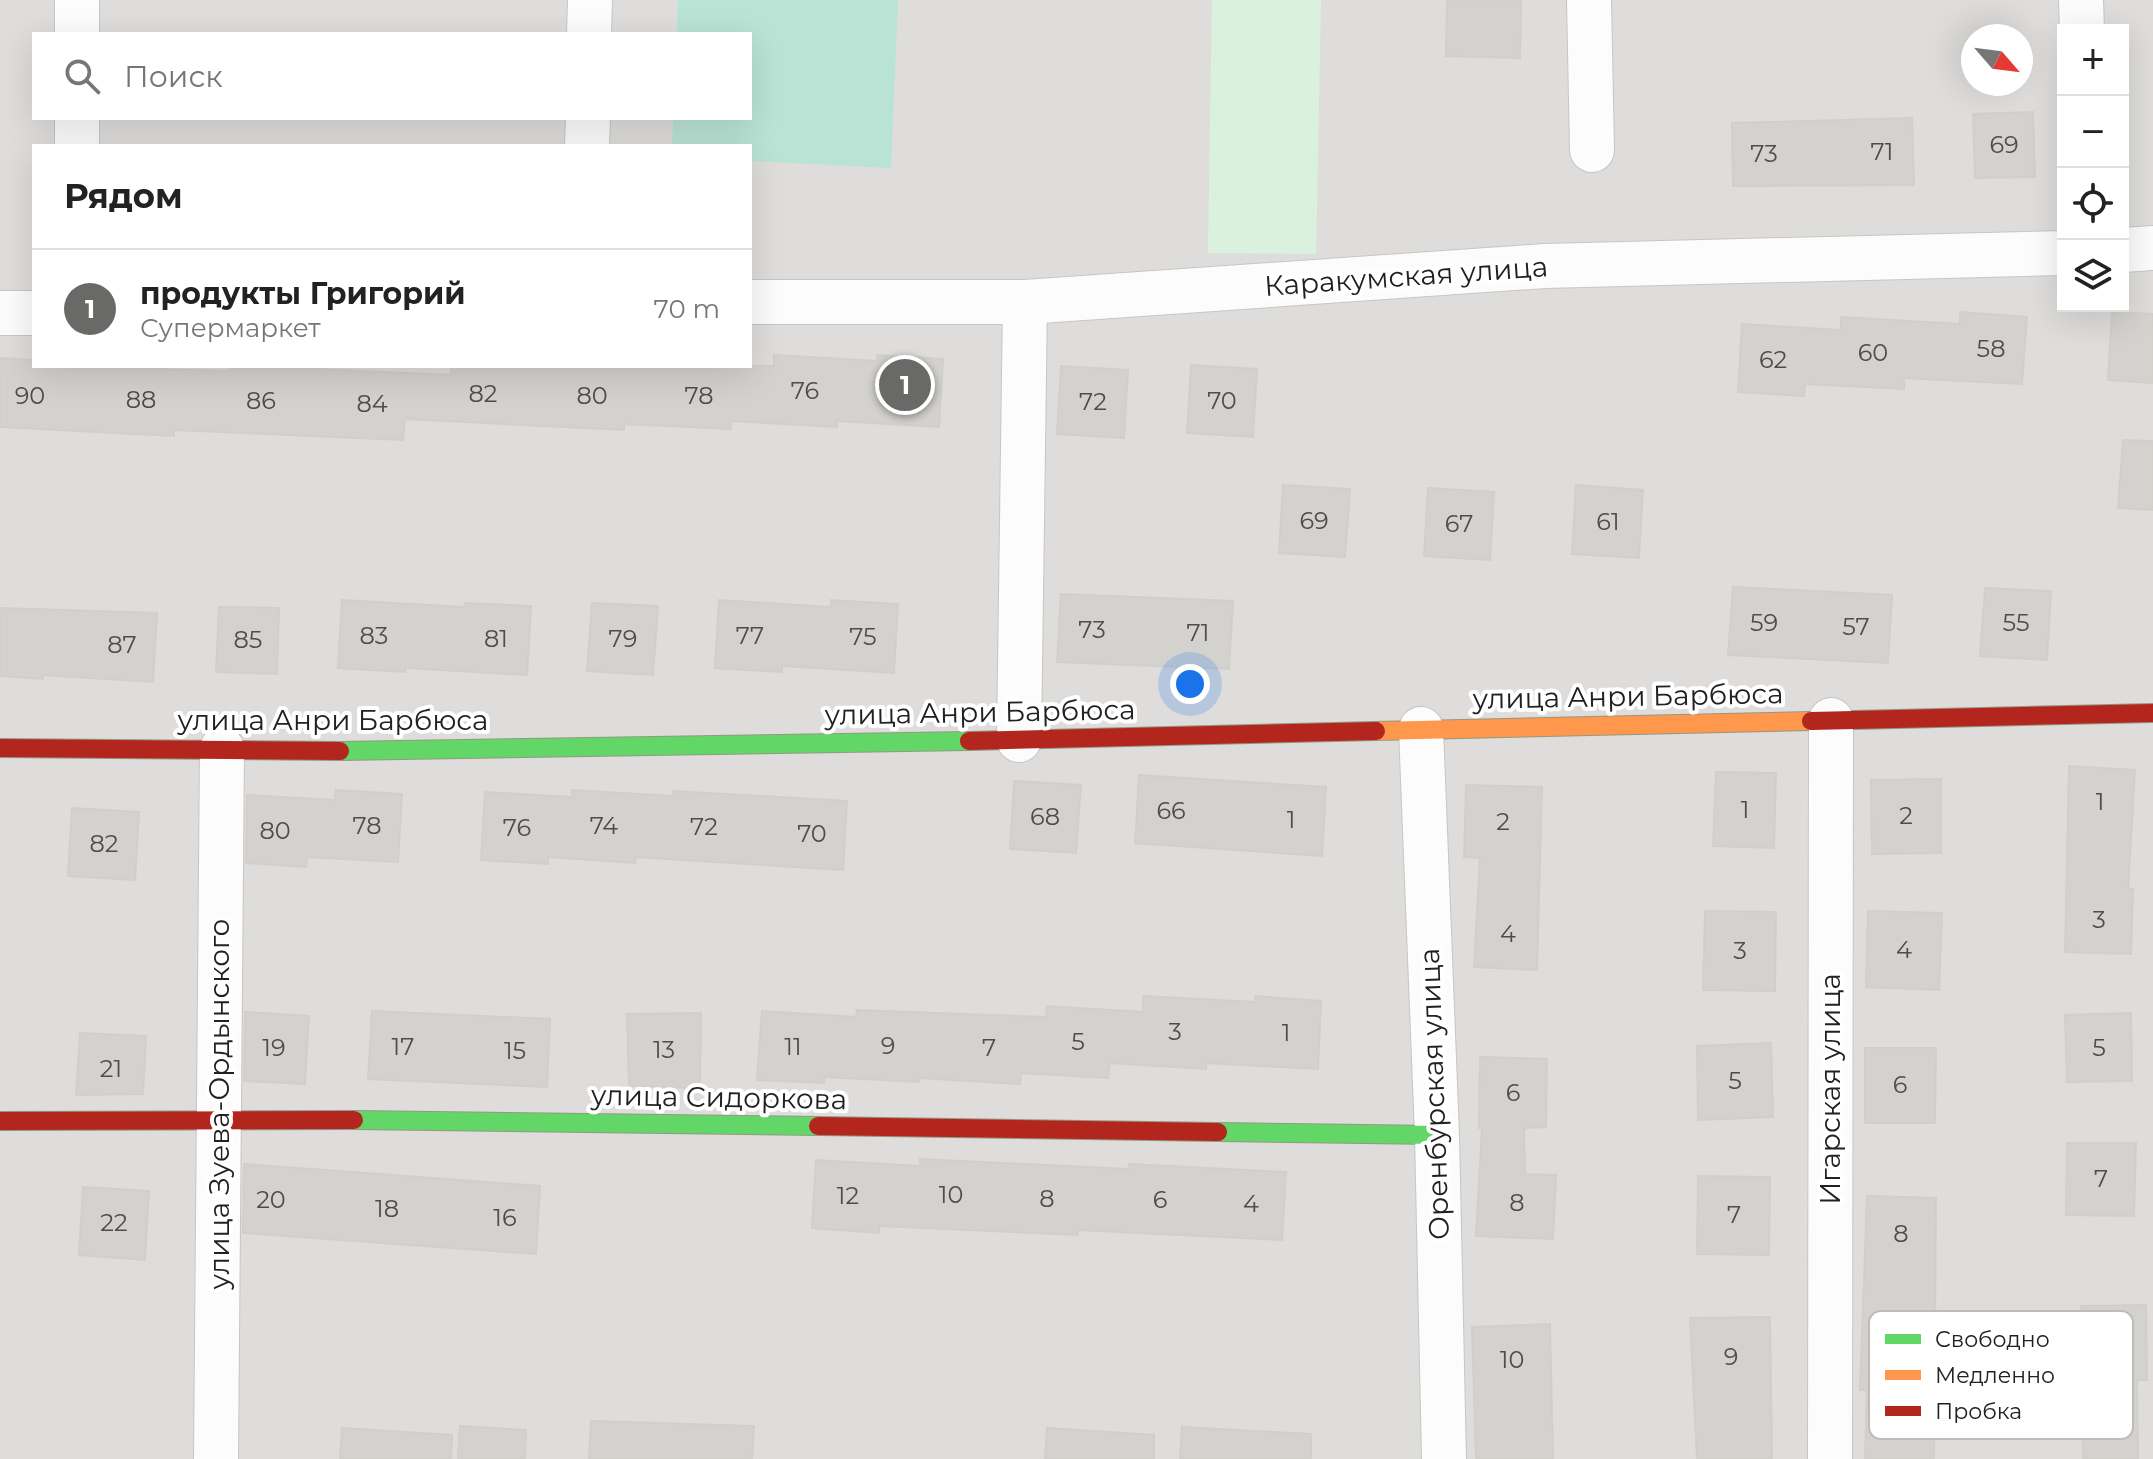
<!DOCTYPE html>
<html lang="ru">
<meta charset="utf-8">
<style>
body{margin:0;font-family:Montserrat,sans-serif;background:#f6f6f6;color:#222}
.controls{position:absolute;right:24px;top:24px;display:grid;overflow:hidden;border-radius:0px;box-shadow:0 8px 32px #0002}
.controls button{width:72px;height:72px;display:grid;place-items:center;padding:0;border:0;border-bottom:2px solid #e0e0e0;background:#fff;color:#222;font:40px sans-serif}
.compass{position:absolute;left:1961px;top:24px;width:72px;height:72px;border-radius:50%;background:#fff;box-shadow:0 8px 32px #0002;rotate:118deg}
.you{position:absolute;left:1190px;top:684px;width:28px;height:28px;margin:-20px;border:6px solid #fff;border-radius:50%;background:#1a73e8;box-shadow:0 0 0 12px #1a73e833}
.badge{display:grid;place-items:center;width:52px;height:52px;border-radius:50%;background:#696967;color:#fff;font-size:26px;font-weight:700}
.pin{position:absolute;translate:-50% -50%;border:4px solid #fff;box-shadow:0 2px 8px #0006}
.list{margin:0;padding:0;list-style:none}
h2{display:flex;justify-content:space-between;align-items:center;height:104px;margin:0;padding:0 32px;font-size:34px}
h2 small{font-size:26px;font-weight:400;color:#767676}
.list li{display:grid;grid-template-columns:52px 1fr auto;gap:24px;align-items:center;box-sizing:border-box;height:120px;padding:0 32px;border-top:2px solid #e0e0e0}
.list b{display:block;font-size:30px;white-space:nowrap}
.list p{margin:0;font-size:26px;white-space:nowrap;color:#767676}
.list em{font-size:26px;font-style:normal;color:#767676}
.icon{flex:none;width:44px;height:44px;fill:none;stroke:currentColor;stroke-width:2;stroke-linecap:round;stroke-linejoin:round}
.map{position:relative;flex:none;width:2153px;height:1459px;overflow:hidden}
.search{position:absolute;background:#fff;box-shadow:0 8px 32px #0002;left:32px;top:32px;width:720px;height:88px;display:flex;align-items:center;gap:20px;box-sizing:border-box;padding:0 28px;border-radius:0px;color:#767676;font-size:30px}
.panel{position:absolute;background:#fff;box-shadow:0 8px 32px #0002;left:32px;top:144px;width:720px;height:224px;border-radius:0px}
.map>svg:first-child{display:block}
</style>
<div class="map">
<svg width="2153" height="1459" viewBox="0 0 2153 1459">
<rect width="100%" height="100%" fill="#efeeea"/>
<path fill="#dedddb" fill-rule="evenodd" d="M0,0h2153v1459h-2153zM2063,30h60v276h-60zM34,34h716v84h-716zM1973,36h48v48h-48zM34,146h716v220h-716z"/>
<path fill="#daf2dd" d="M1212,0h109l-5,254 -108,-1z"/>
<path fill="#b9e3d5" d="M678,0h220l-7,168 -141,-7v-15h-78l1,-28h77v-84h-73z"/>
<g fill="#d4d2cf" stroke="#d2cfcb" stroke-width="2">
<path d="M1447,0h74l-1,58 -74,-2z"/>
<path d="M2033,112l2,65 -60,1 -2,-64z"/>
<path d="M1912,118l2,67 -181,1 -1,-63z"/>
<path d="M1960,312l67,5 -5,67 -118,-6v11l-99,-5 -1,12 -66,-4 4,-68 99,6v-13l119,7z"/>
<path d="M2112,312l41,2v69l-45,-3z"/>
<path d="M774,355l103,6v-6l66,4 -4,68 -102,-6v6l-106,-6v8l-107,-5v6l-219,-11 -2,21 -229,-10v6l-174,-9v-69l34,2v6l196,5v-5h20l201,9v-9h323z"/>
<path d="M1191,365l66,4 -4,68 -66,-4z"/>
<path d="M1061,366l67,4 -4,68 -67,-4z"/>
<path d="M2123,440l30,1v69l-35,-2z"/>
<path d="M1283,485l67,4 -5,68 -66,-4z"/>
<path d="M1576,485l67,5 -4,68 -67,-4z"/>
<path d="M1428,488l66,4 -4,68 -66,-4z"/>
<path d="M1733,587l159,8 -4,68 -160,-8z"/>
<path d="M1985,588l66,3 -4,69 -67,-4z"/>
<path d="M1061,594l172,7 -4,68 -172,-7z"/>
<path d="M342,600l122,7 1,-4 66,3 -4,69 -122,-7v4l-67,-4z"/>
<path d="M719,600l112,7v-7l67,4 -4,69 -112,-7v6l-67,-4z"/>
<path d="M592,603l66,3 -5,69 -66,-4z"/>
<path d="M219,607l60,1 -2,66 -61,-2z"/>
<path d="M0,608l157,5 -4,69 -110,-7v4l-43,-3z"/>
<path d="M2069,766l66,4 -7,119h5l-2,65 -66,-2z"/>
<path d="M1716,772l60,1 -2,75 -61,-2z"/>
<path d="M1139,775l187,12 -4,69 -187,-13z"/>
<path d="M1941,779v74l-69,1 -1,-74z"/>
<path d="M1014,781l67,4 -5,68 -66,-4z"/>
<path d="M1466,785l76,2 -5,183 -63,-3 6,-109 -16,-1z"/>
<path d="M336,790l66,4 -4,68 -91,-5 -1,10 -60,-4 1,-68 88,5z"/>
<path d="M572,790l101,6v-5l174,10 -4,69 -208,-13v6l-87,-6v7l-67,-4 4,-68 87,5z"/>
<path d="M72,808l67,4 -4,68 -67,-4z"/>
<path d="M1705,911l71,1 -1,79 -72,-1z"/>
<path d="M1868,911l74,2 -3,77 -73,-3z"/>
<path d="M1143,996l112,6v-6l66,5 -3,68 -112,-6v6l-96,-6 -2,15 -87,-5 -1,11 -101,-6v4l-95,-5v6l-67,-3 5,-69 94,6 1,-7 189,7 1,-11 96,6z"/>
<path d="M372,1011l178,8 -3,68 -179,-8z"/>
<path d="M245,1012l64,4 -4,68 -61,-3z"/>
<path d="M701,1013l-1,75 -71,-2 -2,-72z"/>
<path d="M2131,1013l1,68 -65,1 -2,-67z"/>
<path d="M80,1033l66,3 -3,58 -67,1z"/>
<path d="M1771,1043l2,74 -75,3 -1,-74z"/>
<path d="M1865,1048h71l-1,75h-70z"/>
<path d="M1480,1057l67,2 -1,68 -22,1 1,46 31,1 -3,64 -77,-3 6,-108h-3z"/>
<path d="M2067,1143h69l-2,73 -68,-1z"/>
<path d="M920,1159l209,10v-5l157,8 -4,68 -204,-10v5l-199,-9v7l-67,-5 4,-68 104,6z"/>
<path d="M244,1164l296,22 -4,68 -293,-21z"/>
<path d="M1698,1176l72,1 -1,78 -72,-1z"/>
<path d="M83,1187l66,4 -4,69 -66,-5z"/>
<path d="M1867,1196l69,2 -2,261h-69l2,-69h-7z"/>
<path d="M2146,1305l1,75h-10l1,79h-55l-2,-153z"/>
<path d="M1770,1317l2,142h-75l-7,-141z"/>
<path d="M1550,1324l3,135h-77l-4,-132z"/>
<path d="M591,1421l163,5 -2,33h-163z"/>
<path d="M460,1426l66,4 -1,29h-67z"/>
<path d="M1182,1427l129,7v25h-131z"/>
<path d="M342,1428l110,7 -1,24h-111z"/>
<path d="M1047,1428l107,7v24h-109z"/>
</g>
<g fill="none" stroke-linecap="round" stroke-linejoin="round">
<defs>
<g id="street">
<path d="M77,0v34"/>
<path d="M1589,0l3,150"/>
<path d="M2081,0l1,30"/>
<path d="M589,34l1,-34"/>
<path d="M77,118v28"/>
<path d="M587,146l1,-28"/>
<path d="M2123,250l30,-2"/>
<path d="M750,302h275l520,-36 518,-13"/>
<path d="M0,313h34"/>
<path d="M1421,729l16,406 7,324"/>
<path d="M1019,740l6,-438"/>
<path d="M216,1459l6,-710"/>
<path d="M1830,1459l1,-739"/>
</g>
<g id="fast">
<path d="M340,751l629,-10"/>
<path d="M354,1120l464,6"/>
<path d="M1218,1132l219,3"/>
</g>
<path id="slow" d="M1376,731l435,-10"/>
<g id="jam">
<path d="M1811,721l342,-8"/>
<path d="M969,741l407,-10"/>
<path d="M0,748l340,3"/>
<path d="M0,1121l354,-1"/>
<path d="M818,1126l400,6"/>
</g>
</defs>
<use href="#street" stroke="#c6c6c4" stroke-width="46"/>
<use href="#fast" stroke="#949883" stroke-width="20"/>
<use href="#slow" stroke="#949883" stroke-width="20"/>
<use href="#jam" stroke="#949883" stroke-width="20"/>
<use href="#street" stroke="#fdfcfc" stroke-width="44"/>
<use href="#fast" stroke="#63d668" stroke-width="18"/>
<use href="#slow" stroke="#ff974d" stroke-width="18"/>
<use href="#jam" stroke="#b3261e" stroke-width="18"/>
</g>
<g text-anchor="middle" stroke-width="8" stroke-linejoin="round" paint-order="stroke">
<g font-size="24" fill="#4e4d4c">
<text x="2004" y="153">69</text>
<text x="1882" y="160">71</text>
<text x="1764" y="162">73</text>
<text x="1991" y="357">58</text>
<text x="1873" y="361">60</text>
<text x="1773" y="368">62</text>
<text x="805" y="399">76</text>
<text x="483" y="402">82</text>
<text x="30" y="404">90</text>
<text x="592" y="404">80</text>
<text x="699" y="404">78</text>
<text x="141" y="408">88</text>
<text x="261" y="409">86</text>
<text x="1222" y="409">70</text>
<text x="1093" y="410">72</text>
<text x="372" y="412">84</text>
<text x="1314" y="529">69</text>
<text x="1608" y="530">61</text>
<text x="1459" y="532">67</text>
<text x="1764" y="631">59</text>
<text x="2016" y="631">55</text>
<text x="1856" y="635">57</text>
<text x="1092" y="638">73</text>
<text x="1198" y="641">71</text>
<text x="374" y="644">83</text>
<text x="750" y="644">77</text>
<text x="863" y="645">75</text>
<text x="496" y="647">81</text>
<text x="623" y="647">79</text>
<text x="248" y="648">85</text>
<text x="122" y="653">87</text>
<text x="2100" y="810">1</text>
<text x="1745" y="818">1</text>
<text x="1171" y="819">66</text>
<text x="1906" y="824">2</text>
<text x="1045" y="825">68</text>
<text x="1291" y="828">1</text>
<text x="1503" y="830">2</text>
<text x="367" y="834">78</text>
<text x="604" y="834">74</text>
<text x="704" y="835">72</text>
<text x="517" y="836">76</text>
<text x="275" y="839">80</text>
<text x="812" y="842">70</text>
<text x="104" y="852">82</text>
<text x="2099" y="928">3</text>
<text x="1508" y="942">4</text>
<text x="1904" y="958">4</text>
<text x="1740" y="959">3</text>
<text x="1175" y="1040">3</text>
<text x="1286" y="1041">1</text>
<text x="1078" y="1050">5</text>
<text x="888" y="1054">9</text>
<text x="403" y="1055">17</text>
<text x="793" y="1055">11</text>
<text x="274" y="1056">19</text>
<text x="989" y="1056">7</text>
<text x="2099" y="1056">5</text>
<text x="664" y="1058">13</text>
<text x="515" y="1059">15</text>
<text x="111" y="1077">21</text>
<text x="1735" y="1089">5</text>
<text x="1900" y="1093">6</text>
<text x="1513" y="1101">6</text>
<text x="2101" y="1187">7</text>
<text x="951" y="1203">10</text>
<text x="848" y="1204">12</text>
<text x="1047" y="1207">8</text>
<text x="271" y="1208">20</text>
<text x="1160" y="1208">6</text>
<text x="1517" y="1211">8</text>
<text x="1251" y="1212">4</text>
<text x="387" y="1217">18</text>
<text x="1734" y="1223">7</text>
<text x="505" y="1226">16</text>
<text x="114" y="1231">22</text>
<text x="1901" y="1242">8</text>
<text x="1731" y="1365">9</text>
<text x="1512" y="1368">10</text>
</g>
<g font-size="28" fill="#212121" stroke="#fff">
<text transform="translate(1406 276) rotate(-4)" y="10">Каракумская улица</text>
<text transform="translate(1628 696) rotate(-1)" y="10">улица Анри Барбюса</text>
<text transform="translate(980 712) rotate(-1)" y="10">улица Анри Барбюса</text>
<text x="333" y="730">улица Анри Барбюса</text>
<text transform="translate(1830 1089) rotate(-90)" y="10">Игарская улица</text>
<text transform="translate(1434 1094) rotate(-92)" y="10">Оренбурская улица</text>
<text transform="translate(719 1097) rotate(1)" y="10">улица Сидоркова</text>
<text transform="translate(219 1104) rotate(-90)" y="10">улица Зуева-Ордынского</text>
</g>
</g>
<rect x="1869" y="1311" width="264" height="128" rx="12" fill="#fff" stroke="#bcbcbc" stroke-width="2"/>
<rect x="1885" y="1334" width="36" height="10" fill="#63d668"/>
<rect x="1885" y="1370" width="36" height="10" fill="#ff974d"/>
<rect x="1885" y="1406" width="36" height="10" fill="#b3261e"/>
<g font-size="22" fill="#212121">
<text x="1935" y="1347">Свободно</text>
<text x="1935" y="1383">Медленно</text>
<text x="1935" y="1419">Пробка</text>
</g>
</svg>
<div class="controls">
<button>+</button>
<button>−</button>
<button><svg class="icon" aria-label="locate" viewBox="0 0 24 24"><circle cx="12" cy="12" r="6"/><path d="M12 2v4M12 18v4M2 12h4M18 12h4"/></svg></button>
<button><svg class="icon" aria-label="layers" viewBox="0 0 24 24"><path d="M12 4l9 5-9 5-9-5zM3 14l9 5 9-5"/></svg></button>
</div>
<svg class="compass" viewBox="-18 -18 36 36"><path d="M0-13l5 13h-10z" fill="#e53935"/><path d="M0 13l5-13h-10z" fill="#767676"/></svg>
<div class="you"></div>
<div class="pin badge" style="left:905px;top:385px">1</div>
<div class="search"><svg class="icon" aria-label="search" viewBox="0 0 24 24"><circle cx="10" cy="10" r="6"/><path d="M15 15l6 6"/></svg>Поиск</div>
<section class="panel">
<h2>Рядом<small></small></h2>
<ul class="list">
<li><span class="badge">1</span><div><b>продукты Григорий</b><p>Супермаркет</p></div><em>70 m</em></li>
</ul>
</section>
</div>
